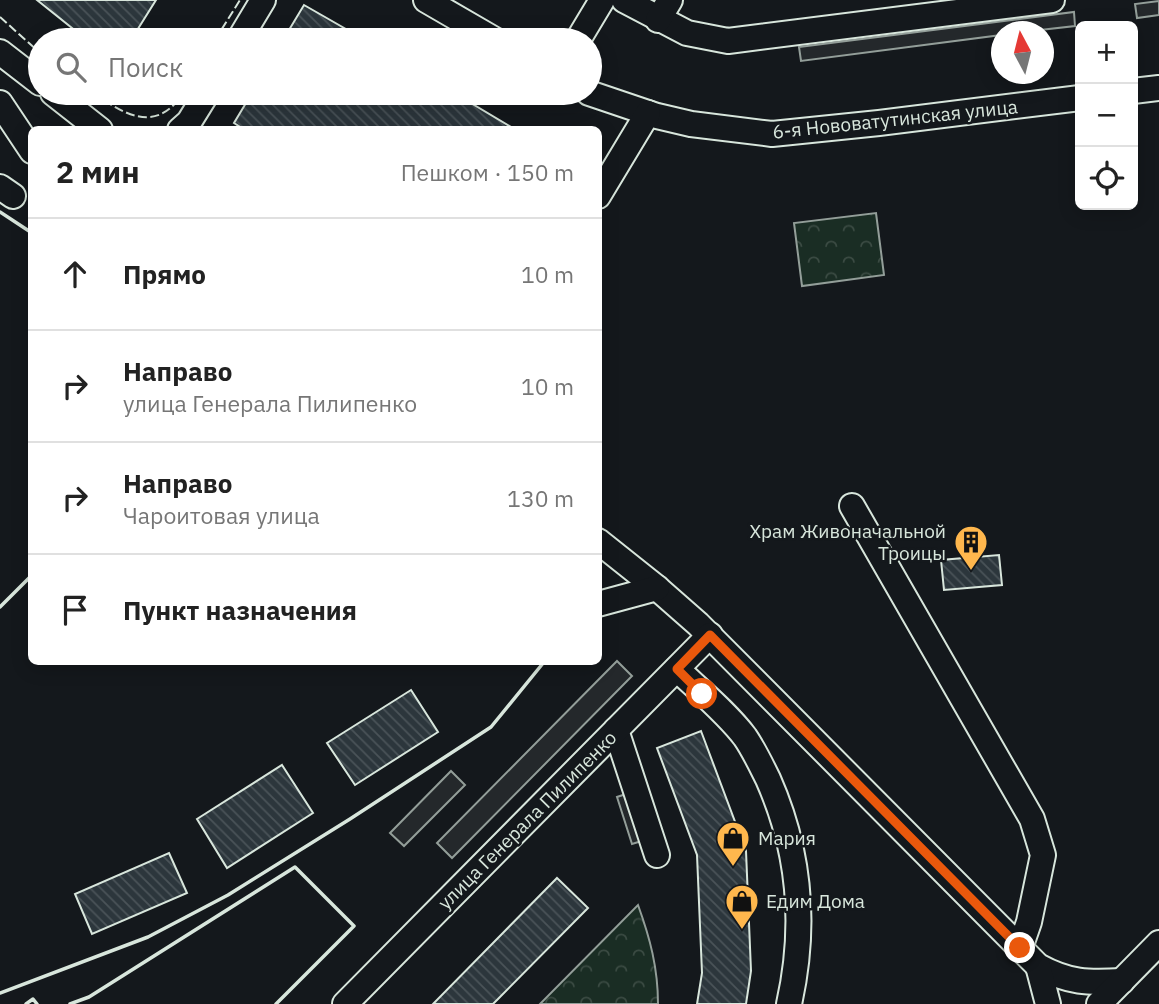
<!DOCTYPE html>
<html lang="ru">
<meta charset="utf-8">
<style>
body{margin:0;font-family:"IBM Plex Sans",sans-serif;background:#f2f2f2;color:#222}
.controls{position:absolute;right:21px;top:21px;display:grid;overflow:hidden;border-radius:10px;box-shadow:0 4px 18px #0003}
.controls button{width:63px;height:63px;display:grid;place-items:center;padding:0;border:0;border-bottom:2px solid #e0e0e0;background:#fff;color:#222;font:35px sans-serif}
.compass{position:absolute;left:991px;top:21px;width:63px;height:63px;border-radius:50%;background:#fff;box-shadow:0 4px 18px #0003;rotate:353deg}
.stop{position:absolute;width:21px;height:21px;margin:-16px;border:5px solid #ea580c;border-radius:50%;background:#fff}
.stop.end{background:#ea580c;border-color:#fff;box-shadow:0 2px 7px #0008}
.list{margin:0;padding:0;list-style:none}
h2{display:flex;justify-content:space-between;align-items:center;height:91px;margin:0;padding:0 28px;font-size:30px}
h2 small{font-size:23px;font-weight:400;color:#767676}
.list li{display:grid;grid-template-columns:46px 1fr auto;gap:21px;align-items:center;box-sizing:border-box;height:112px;padding:0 28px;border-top:2px solid #e0e0e0}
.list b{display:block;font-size:26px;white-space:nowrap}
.list p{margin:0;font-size:23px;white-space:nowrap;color:#767676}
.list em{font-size:23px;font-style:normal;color:#767676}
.icon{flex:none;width:38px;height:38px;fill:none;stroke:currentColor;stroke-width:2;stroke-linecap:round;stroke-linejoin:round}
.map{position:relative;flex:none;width:1159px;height:1004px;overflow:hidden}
.search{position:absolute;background:#fff;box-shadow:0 4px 18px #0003;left:28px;top:28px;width:574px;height:77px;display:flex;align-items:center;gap:18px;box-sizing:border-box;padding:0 24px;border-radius:38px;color:#767676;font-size:26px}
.panel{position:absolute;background:#fff;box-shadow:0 4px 18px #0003;left:28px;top:126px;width:574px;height:539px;border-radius:10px}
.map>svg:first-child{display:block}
</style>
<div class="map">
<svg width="1159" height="1004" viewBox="0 0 1159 1004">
<defs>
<pattern id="park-crowns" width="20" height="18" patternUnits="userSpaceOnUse" patternTransform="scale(1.75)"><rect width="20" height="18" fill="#1a2d24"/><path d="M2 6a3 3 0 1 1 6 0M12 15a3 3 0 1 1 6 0" fill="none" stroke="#3b4b43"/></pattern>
<pattern id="building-back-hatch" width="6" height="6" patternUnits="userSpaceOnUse" patternTransform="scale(1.75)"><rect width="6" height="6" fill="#2c363c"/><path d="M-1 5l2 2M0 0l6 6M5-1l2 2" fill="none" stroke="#4a5358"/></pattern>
</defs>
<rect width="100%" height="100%" fill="#14181c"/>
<g fill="url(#park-crowns)" stroke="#939e99" stroke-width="2">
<path d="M876,213l8,62 -82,11 -8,-63z"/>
<path d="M638,905c12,33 20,63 20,99h-118z"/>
</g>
<g fill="#24282b" stroke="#939e99" stroke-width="2">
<path d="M1159,1v14l-22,3 -2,-14z"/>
<path d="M1074,12l1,14 -44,5 -29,1 -1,3 -200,26 -2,-14z"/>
<path d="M617,661l15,15 -180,182 -15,-15z"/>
<path d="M451,771l14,14 -61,61 -14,-13z"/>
<path d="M632,792l16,47 -16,5 -15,-47z"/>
</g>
<g fill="url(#building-back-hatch)" stroke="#d8e6dc" stroke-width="2">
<path d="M37,0h119l-25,40h-44z"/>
<path d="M304,5l61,35h-82z"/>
<path d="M252,93h202l62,37h-271l-11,-7z"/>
<path d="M999,555l3,30 -58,5 -3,-30z"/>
<path d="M411,690l27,42 -83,53 -28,-42z"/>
<path d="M701,731l45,120 5,120 -5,33h-49l5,-31 -5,-118 -40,-107z"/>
<path d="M282,765l31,48 -86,55 -30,-49z"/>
<path d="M169,853l18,40 -95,41 -17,-40z"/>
<path d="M557,878l31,30 -90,91 -5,5h-60z"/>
</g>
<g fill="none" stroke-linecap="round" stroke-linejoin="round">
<defs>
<g id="minor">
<path d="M426,0l69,40"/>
<path d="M624,0l63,33 41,8 324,-41"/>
<path d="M658,20l12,-20"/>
<path d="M239,40l24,-40"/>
<path d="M578,40l24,-40"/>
<path d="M0,52l40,31"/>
<path d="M1133,91l26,-3"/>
<path d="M53,93l47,37"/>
<path d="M589,93l68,23 34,8 81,10 107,-11 201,-25"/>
<path d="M0,103l32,48"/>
<path d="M180,130l9,-8 18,-29"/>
<path d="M0,187l13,9"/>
<path d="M598,196l50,-83"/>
<path d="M852,506l180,313 11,36 -14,67 -9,26"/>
<path d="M598,541l59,47 41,36 340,342c31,17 50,17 84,15"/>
<path d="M598,604l59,-16"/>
<path d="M677,669c21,20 51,45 68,68 9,13 16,28 23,42 32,72 38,149 21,225"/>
<path d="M616,730l41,125"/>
<path d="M1038,966l10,38"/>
<path d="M345,1004l365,-369"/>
<path d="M1099,1004l60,-61"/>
</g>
</defs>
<use href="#minor" stroke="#d8e6dc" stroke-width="28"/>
<use href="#minor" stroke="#14181c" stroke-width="24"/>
<g stroke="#d8e6dc" stroke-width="2" stroke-dasharray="9 3.5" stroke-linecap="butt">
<path d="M0,17l40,36"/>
<path d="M215,40l25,-40"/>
<path d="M94,93c30,22 63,41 89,0"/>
</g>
<g stroke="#d8e6dc" stroke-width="3.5">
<path d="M0,212l32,21"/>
<path d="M0,607l32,-32"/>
<path d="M0,993l148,-56 80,-42 122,-76 141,-92 53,-65"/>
<path d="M26,1004l7,-5 4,5"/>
<path d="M70,1004l19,-7 206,-130 59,59 -78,78"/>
</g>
</g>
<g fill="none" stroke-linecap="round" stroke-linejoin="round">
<path stroke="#ea580c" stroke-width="9" d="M702,694l-25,-25 33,-34 310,313"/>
</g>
<defs>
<symbol id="building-pin" viewBox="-11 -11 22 30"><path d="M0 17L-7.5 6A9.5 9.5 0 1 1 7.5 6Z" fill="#ffb74d" stroke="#14181c"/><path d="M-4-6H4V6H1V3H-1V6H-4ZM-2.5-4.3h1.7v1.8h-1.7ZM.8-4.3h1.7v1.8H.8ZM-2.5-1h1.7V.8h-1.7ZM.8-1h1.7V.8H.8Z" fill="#111"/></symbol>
<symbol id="shop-pin" viewBox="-11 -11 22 30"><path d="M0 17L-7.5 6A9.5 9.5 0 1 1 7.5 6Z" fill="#ffb74d" stroke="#14181c"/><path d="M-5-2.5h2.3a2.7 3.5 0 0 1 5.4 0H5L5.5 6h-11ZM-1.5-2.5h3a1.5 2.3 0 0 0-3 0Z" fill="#111"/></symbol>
</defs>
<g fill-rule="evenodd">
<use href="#building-pin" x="952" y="523" width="38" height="52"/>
<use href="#shop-pin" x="714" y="819" width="38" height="52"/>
<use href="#shop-pin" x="723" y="882" width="38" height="52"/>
</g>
<g text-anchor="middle" stroke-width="5" stroke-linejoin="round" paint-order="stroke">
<g font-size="19" fill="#d8e6dc" stroke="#14181c">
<text transform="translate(895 119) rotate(-6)" y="7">6-я Нововатутинская улица</text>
<text transform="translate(527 820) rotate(-45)" y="7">улица Генерала Пилипенко</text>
</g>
<g font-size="19" fill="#d8e6dc" stroke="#14181c" text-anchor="start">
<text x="946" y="538" text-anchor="end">Храм Живоначальной<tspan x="946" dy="22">Троицы</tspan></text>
<text x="758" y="845">Мария</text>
<text x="766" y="908">Едим Дома</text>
</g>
</g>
</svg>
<div class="controls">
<button>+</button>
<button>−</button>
<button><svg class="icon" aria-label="locate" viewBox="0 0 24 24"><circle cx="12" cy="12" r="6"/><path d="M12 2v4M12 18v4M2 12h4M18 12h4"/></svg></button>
</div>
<svg class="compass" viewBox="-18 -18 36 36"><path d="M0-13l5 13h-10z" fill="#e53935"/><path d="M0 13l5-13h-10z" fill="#767676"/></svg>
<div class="stop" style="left:702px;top:694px"></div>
<div class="stop end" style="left:1020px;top:948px"></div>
<div class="search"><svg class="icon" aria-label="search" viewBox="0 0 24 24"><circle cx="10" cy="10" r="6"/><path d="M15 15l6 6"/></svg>Поиск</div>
<section class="panel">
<h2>2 мин<small>Пешком · 150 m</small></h2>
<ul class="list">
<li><svg class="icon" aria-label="ahead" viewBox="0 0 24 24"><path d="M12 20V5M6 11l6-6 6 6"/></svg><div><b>Прямо</b></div><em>10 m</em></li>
<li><svg class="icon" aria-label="right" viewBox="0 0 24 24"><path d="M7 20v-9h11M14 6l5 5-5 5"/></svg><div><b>Направо</b><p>улица Генерала Пилипенко</p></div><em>10 m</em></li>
<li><svg class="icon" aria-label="right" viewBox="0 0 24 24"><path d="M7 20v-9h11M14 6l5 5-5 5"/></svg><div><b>Направо</b><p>Чароитовая улица</p></div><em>130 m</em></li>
<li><svg class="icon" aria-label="arrive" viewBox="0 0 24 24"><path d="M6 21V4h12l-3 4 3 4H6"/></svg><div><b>Пункт назначения</b></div></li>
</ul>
</section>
</div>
